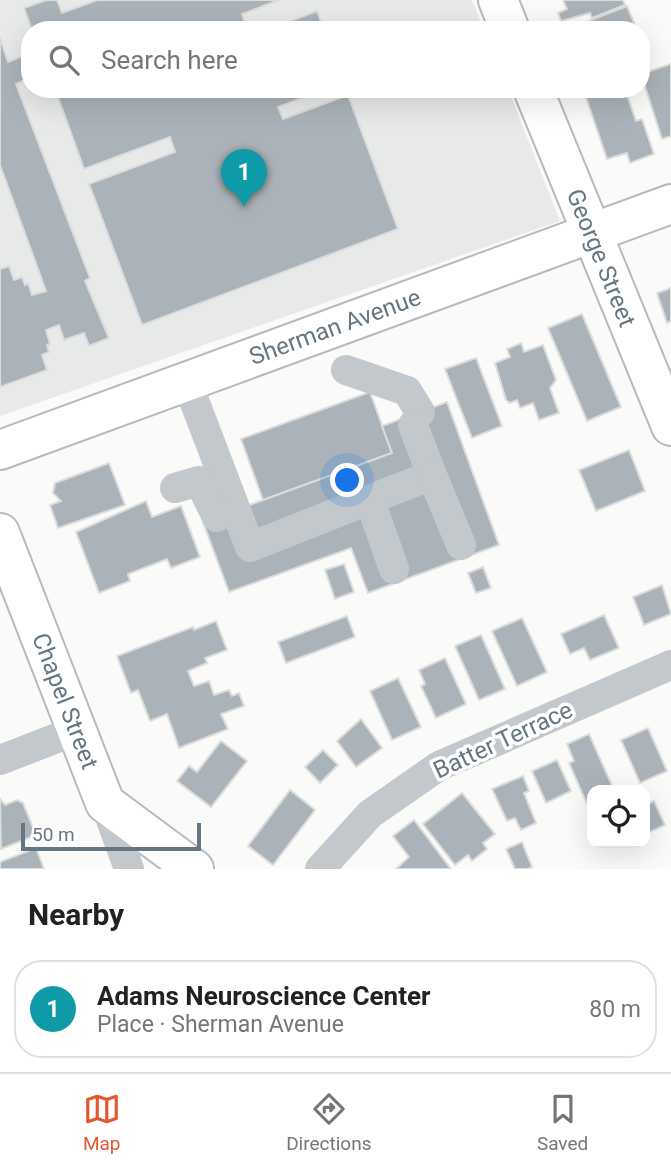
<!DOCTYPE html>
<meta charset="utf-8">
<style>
body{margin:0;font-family:Roboto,sans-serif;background:#f2f2f2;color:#222}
.controls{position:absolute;right:21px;bottom:21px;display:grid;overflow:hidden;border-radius:14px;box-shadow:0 7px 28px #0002}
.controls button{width:63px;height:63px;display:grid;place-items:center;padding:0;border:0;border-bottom:2px solid #e0e0e0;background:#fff;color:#222;font:35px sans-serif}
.scale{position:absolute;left:21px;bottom:18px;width:180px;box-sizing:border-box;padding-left:7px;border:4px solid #657683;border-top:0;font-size:19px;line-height:24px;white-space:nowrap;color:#657683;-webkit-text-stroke:5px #fff;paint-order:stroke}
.you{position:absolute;left:348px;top:481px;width:24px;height:24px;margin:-18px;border:5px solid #fff;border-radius:50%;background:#1a73e8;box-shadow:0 0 0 10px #1a73e833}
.badge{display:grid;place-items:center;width:46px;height:46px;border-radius:50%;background:#e4572e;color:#fff;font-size:23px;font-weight:700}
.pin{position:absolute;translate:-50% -58px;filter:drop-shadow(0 2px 4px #0008)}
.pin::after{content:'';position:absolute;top:37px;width:24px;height:21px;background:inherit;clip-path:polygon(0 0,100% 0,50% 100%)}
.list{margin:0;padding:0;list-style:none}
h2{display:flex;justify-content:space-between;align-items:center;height:91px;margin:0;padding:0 28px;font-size:30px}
h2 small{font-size:23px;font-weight:400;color:#767676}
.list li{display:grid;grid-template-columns:46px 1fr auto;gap:21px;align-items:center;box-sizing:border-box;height:98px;margin:0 14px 14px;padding:0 14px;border:2px solid #e0e0e0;border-radius:28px}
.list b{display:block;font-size:26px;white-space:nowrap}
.list p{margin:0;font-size:23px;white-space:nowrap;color:#767676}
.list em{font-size:23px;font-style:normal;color:#767676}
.icon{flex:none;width:38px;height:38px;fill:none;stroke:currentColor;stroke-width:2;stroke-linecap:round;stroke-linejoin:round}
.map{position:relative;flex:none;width:671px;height:869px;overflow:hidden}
.search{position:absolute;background:#fff;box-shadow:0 7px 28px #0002;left:21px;right:21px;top:21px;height:77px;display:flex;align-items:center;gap:18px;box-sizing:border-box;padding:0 24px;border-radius:28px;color:#767676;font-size:26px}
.sheet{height:203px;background:#fff}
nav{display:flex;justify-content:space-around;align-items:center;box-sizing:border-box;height:98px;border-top:2px solid #e0e0e0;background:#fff;font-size:19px;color:#767676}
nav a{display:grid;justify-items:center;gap:4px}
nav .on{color:#e4572e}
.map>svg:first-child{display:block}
</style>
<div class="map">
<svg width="671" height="869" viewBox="0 0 671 869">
<rect width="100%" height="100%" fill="#fafaf8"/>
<path fill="#e8e9e9" d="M0,0h472l12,30h-454v59h478l52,132 -560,195z"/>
<g fill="#aab3b9" stroke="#dcdcda" stroke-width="2">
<path d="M46,0h11l5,13 35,-13h182l-37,14 5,16h-215l-8,-22z"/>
<path d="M563,0h60l2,5 -33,13 -2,-5 -29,8 -3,-8 9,-4z"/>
<path d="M627,6l10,24h-60l-1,-4z"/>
<path d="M317,11l7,19h-57z"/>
<path d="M0,38l8,24 17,-7 5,23 -14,6 74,194 -5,3 24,57 -20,8 -5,-13 -20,7 -5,-15 -13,5 4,14 -3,1 2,7 -7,3 5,15 -47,17v-118l9,-3 5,14 8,-3 3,8 3,-2 4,12 14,-4 -46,-126z"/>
<path d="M671,64v72l-9,3 -21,-65z"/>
<path d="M55,89h271l-48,18 5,12 65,-24 50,134 -256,96 -53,-141 86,-32 -5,-15 -86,32z"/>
<path d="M608,89h17l11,32 6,-2 12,35 -24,9 -3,-10 -20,6 -21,-62z"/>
<path d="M671,288v33l-4,2 -10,-30z"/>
<path d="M582,314l39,93 -34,14 -39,-93z"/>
<path d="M521,343l3,9 19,-7 13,35 -6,8 9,25 -20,7 -6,-17 -13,5 -3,-8 -7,3 -4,-3 -11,-37 15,-6 -3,-8z"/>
<path d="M476,358l26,68 -30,12 -27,-69z"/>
<path d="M370,392l22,61 -129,47 -22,-61z"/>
<path d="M447,402l52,143 -131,48 -17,-45 -122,44 -26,-70 189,-69 -10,-27z"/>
<path d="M629,450l16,41 -49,20 -17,-41z"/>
<path d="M109,463l16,42 -67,23 -8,-23 11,-4 -8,-8 2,-10z"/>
<path d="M146,501l6,16 29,-11 19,51 -29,11 -4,-9 -39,15 2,7 -31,12 -23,-61z"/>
<path d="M344,564l10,28 -19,7 -10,-29z"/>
<path d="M483,567l8,21 -15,5 -8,-20z"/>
<path d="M662,585l9,29 -27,11 -11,-28z"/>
<path d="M604,615l15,33 -29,12 -6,-12 -14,6 -9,-20z"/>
<path d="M347,616l8,21 -69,26 -8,-21z"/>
<path d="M522,618l25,54 -30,14 -25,-55z"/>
<path d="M216,621l11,29 -22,8 2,5 -19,8 6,15 15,-5 5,14 15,-5 3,6 7,-3 5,13 -23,8 7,15 -49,19 -12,-34 -17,7 -12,-31 -7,3 -14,-37 76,-29 1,3z"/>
<path d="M481,635l24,54 -26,11 -24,-54z"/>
<path d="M445,658l21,46 -30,14 -15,-32 4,-2 -6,-14z"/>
<path d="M398,678l23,49 -29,13 -22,-49z"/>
<path d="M361,719l21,29 -26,19 -19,-26z"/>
<path d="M648,728l19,43 -27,12 -19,-43z"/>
<path d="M589,734l25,56h-22v12l-5,2 -18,-41 5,-2 -7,-17z"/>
<path d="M221,741l26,20 -36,46 -34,-26 12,-15 8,6z"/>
<path d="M323,750l15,15 -18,18 -15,-16z"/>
<path d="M557,760l14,31 -25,12 -14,-32z"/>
<path d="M523,776l6,15 -5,2 12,30 -15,7 -6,-12 -8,3 -15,-32z"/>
<path d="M290,790l25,20 -42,55 -25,-19z"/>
<path d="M462,793l33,41 -12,9 4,6 -15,12 -4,-6 -13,10 -32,-41z"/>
<path d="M0,799l5,6 12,-5 6,3 13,32 -35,14z"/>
<path d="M654,801l11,24 -20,9v-28z"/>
<path d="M414,820l37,49h-55l13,-12 -16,-21z"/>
<path d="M522,842l10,25 -4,2h-13l-9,-20z"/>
<path d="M36,848l8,21h-44v-7z"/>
</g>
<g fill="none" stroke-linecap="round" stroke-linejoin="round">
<defs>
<g id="major">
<path d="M498,0l12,30"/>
<path d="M533,89l138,337"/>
<path d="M0,450l671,-246"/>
<path d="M0,533l105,270 89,66"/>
</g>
</defs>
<use href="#major" stroke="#b5babe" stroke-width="42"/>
<g stroke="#c3c8cc" stroke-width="30">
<path d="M346,370l61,21 13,21"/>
<path d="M187,382l63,165 182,-72 -19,-50"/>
<path d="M432,475l29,70"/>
<path d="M175,488l24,-7 18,36"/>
<path d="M370,501l24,68"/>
<path d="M0,760l75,-29"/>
<path d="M105,803l24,66"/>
<path d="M320,869l50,-55 69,-48 232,-101"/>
</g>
<use href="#major" stroke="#fff" stroke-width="38"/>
</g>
<g text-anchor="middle" stroke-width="7" stroke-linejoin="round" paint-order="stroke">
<g font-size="24" fill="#657683" stroke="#fff">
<text transform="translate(601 258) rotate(68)" y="8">George Street</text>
<text transform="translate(335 327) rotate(-20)" y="8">Sherman Avenue</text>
<text transform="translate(65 701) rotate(69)" y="8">Chapel Street</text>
<text transform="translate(503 740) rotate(-25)" y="8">Batter Terrace</text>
</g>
</g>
</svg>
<div class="controls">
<button><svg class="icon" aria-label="locate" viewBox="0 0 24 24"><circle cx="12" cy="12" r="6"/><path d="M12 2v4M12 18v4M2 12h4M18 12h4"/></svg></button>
</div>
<div class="scale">50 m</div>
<div class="you"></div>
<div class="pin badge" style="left:244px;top:207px;background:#0f9aa8">1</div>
<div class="search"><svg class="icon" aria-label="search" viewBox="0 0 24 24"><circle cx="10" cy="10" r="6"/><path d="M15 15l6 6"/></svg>Search here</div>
</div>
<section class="sheet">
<h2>Nearby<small></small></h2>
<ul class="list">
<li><span class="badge" style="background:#0f9aa8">1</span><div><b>Adams Neuroscience Center</b><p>Place · Sherman Avenue</p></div><em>80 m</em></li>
</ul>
</section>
<nav>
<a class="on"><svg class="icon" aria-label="map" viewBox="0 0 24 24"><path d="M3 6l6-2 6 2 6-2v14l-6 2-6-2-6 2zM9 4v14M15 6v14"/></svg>Map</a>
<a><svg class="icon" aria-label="directions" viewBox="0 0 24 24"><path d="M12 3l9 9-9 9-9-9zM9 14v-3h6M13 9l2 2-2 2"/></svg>Directions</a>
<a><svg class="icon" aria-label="saved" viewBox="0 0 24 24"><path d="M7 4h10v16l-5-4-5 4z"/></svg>Saved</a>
</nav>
